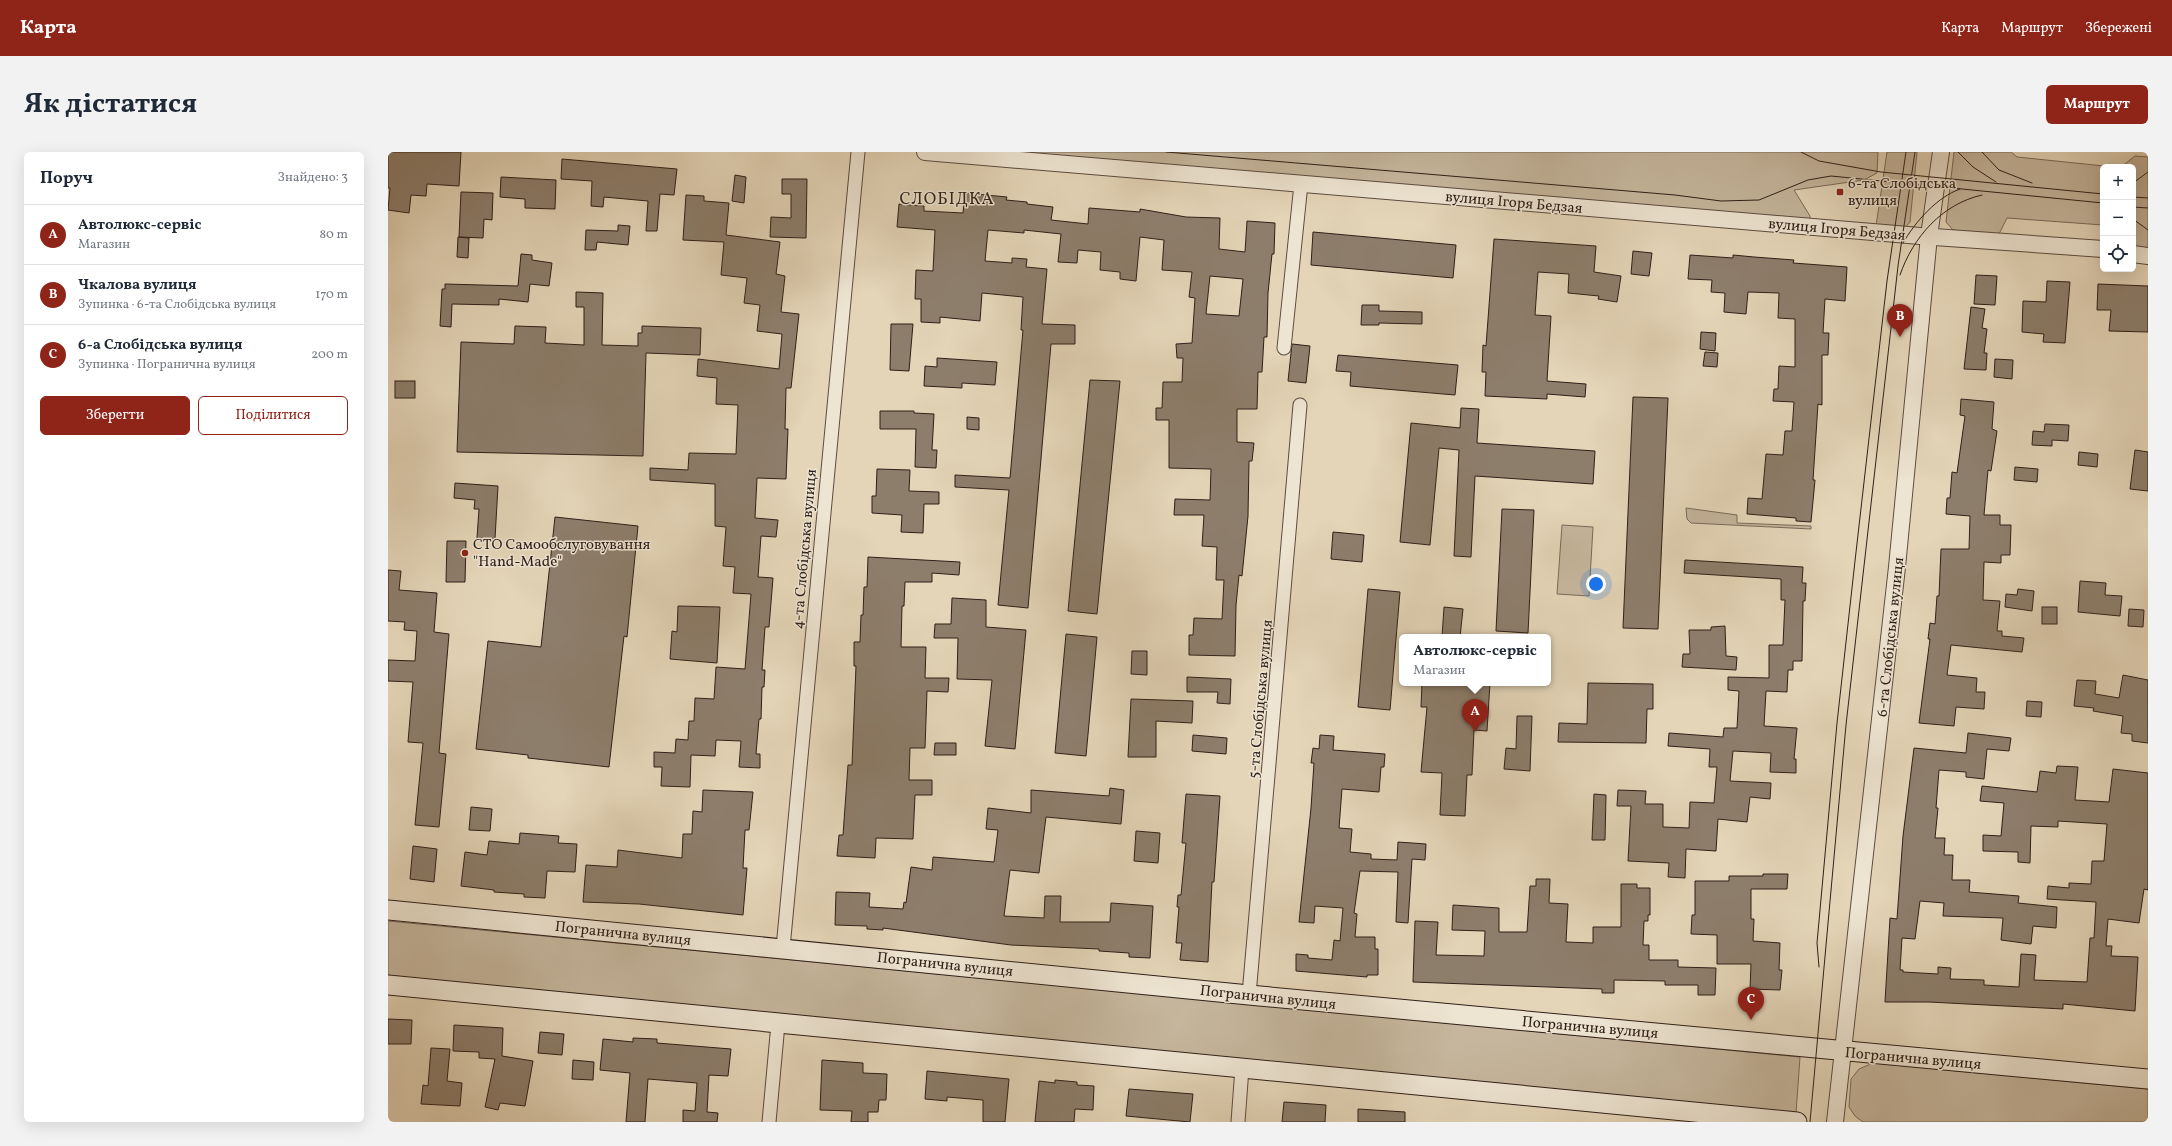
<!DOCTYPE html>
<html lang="uk">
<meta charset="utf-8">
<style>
body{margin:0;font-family:Vollkorn,serif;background:#f2f2f3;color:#1f2937}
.controls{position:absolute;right:12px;top:12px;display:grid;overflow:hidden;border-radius:6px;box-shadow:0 4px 16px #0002}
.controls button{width:36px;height:36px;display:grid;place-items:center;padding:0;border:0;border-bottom:1px solid #e0e1e3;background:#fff;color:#1f2937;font:20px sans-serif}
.you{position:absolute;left:1208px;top:432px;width:14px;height:14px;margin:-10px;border:3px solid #fff;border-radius:50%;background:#1a73e8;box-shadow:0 0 0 6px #1a73e833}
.badge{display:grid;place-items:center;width:26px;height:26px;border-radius:50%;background:#8f2418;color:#fff;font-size:13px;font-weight:700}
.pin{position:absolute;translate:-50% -33px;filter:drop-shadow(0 1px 2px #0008)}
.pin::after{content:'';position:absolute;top:21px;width:14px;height:12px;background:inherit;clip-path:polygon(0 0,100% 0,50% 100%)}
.popup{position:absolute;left:1011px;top:482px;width:152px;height:52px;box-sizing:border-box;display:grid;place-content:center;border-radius:6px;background:#fff;filter:drop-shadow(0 1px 3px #0005);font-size:13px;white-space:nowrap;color:#747a83}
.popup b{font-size:15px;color:#1f2937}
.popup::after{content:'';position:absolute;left:50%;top:100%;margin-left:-8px;border:8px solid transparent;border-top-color:#fff}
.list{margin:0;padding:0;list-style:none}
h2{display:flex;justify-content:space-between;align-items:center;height:52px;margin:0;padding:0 16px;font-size:17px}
h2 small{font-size:13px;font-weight:400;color:#747a83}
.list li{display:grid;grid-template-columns:26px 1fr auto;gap:12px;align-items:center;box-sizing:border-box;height:60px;padding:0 16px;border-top:1px solid #e0e1e3}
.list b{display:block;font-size:15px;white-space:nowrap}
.list p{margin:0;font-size:13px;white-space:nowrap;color:#747a83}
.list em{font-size:13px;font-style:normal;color:#747a83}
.actions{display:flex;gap:8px;padding:12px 16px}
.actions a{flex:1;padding:9px 0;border:1px solid #8f2418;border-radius:6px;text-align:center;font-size:14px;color:#8f2418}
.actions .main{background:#8f2418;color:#fff}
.icon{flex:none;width:22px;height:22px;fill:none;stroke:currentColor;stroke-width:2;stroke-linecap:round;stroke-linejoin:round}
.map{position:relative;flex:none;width:1760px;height:970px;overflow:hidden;border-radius:6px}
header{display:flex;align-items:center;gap:24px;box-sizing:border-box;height:56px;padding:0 20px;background:#8f2418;color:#fff}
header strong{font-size:19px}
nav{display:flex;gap:22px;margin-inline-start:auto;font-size:14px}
.intro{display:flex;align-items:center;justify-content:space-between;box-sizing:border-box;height:96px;padding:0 24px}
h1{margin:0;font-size:28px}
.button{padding:10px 18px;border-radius:6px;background:#8f2418;color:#fff;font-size:14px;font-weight:700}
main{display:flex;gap:24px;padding:0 24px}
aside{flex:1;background:#fff;border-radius:6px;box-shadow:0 4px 16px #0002}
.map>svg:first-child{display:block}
</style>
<header>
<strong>Карта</strong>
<nav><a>Карта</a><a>Маршрут</a><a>Збережені</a></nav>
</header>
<div class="intro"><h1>Як дістатися</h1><a class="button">Маршрут</a></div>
<main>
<aside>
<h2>Поруч<small>Знайдено: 3</small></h2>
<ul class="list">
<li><span class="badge">A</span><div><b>Автолюкс-сервіс</b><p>Магазин</p></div><em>80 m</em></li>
<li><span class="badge">B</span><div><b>Чкалова вулиця</b><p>Зупинка · 6-та Слобідська вулиця</p></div><em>170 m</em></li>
<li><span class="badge">C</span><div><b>6-а Слобідська вулиця</b><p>Зупинка · Погранична вулиця</p></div><em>200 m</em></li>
</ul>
<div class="actions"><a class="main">Зберегти</a><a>Поділитися</a></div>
</aside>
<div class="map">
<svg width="1760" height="970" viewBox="0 0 1760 970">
<rect width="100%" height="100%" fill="#e4d5b8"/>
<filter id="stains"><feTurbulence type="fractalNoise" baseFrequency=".005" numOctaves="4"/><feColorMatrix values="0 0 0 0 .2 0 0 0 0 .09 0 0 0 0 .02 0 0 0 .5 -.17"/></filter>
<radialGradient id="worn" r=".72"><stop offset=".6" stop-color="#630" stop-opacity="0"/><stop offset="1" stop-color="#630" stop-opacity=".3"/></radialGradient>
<g fill="#c5b69d" stroke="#7a6a5b">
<path d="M632,0h858l-1,21 -13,7 -70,10 16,26v5z"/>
<path d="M1499,0h30l-7,70 -5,6 -29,-2z"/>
<path d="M1566,0h57l6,5 97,10h-11v58l-96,-7 -8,16 -46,-4 -7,-8z"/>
<path d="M1747,4l13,1v92l-15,-2v-80h-12z"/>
<path d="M1298,356l51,7v8l74,3v3l-120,-6 -4,-4z"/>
<path d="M1174,373l31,2 -4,69 -32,-2z"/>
<path d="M0,769l1412,136 -4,56 -1408,-136z"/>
<path d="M1485,911l275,26v33h-285l-8,-6 -6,-9 2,-28 8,-10z"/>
</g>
<g fill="#8d7e6c" stroke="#2f1f19" fill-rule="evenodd">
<path d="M0,0h73l-2,34 -32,-2 -1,12 -15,-1 -2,18 -21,-3 2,-22h-2z"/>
<path d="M174,7l115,10 -3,26 -14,-1 -3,37h-11l2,-30 -44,-4 -1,10 -12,-1 1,-25 -31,-2z"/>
<path d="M347,23l11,2 -2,26 -12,-2z"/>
<path d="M113,25l55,3 -1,29 -30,-1v-9l-25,-2z"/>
<path d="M394,27h25l-1,59 -36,-1 1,-20 20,1v-24h-9z"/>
<path d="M73,40l32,1 -1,27 -8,-1 -1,19 -24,-1z"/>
<path d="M577,41l42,4 -1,3 21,2v2l26,3 -2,13 37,4 1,-16 51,4v-3l46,8 34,1 -1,31 26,3 2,-31 28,2 -1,31h-2l-4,39 -1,44h-3l-2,35h-4l-1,37h-20v33l17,1 -2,18h-3l-1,55 -6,60 -3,-1 -3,30 -1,51 -46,-1v-20h4l1,-17 28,1 2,-39h-8l1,-33 -15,-1 2,-31h-30l1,-16 35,1 1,-31 -42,-1v-48h-13v-12h6l1,-26h19l1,-24h-6l-1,-14 16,-1 3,-45 -6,-1 3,-25 -30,-2 2,-30 -24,-3 -4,44 -16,-2v-7l-20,-2 1,-18 -23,-2 -1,13 -19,-1 3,-28 -37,-4v3l-36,-3 -3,31 27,2v-5l15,1 -1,8 21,2 -5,55 33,1v19h-24l-23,264 -30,-3 11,-115 -54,-3v-12l55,3 13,-148h-2l2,-33 -41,-4 -2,28 -40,-4v6l-19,-1v-23h-6l1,-29 17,1 2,-41 -38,-3 2,-23 25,2v5l39,2zM822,124l33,3 -4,37 -33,-2z"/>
<path d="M298,43l18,1v5l25,2 -3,32 54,7 -4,32 9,2 -4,36 18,2 -8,74h-5l-1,41h3l-2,50 -29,-1 -2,40 23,2 -2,17 -15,-1 -3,41 15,1 -4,49h-4l-3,43h3l-1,17h-2l-1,32h-2l-3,35h4v14l-21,-1 2,-26 -25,-1 -1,16 -24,-1 -1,32 -29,-1 1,-19h-8v-15l21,1 1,-14 12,1 1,-19h5l1,-23 19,1 2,-32 29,2 6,-75 -18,-1 2,-26 -12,-1 3,-39 -11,-1v-42l-65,-4v-12l38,2 1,-17 47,1 2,-49 -22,-1 1,-26 -20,-2 1,-17 81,10 3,-35 -25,-3 3,-26 -16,-2 3,-25 -26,-3 3,-33 -41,-2z"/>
<path d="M230,73l12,1 -2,19 -31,-3 -1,8h-11l1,-20 32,1z"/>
<path d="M925,80l143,13 -3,33 -142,-13z"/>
<path d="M70,85l11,1 -1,20 -11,-1z"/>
<path d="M1106,87l102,7 -2,26 27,4 -4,26 -19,-3 1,-3 -31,-3 1,-19 -31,-2 -3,43 16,1 -4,65 39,3 -1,13 -38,-3v5l-62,-3 1,-24h-4l1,-27 3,1z"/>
<path d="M1245,99l19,2 -3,23 -18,-2z"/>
<path d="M133,102l11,1v5l20,3 -3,23 -19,-2 -2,18 -29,-3v6l-47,-1 -1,23 -11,-1 2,-37h3v-5l73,2z"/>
<path d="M1302,103l43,3v-3l21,2 40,3 -1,3 54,4 -2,34 -20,-2 -2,34h6l-1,22h-6v50l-4,-1 -5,76h2l-4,42 -15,-1v-3l-49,-4 1,-16 14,1 4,-45 17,1 2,-24h7l2,-29 -21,-1 1,-12h4l1,-23 16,1v-48l-17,-1 1,-25 -31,-1 -2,22 -22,-2 1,-19 -14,-1 1,-12 -24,-1z"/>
<path d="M1588,123l21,1 -2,29 -21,-1z"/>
<path d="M1659,129l23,1 -5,61 -22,-1 1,-8 -22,-2 1,-31 23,1z"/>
<path d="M1710,132l50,2v46l-39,-1 2,-21h-14z"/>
<path d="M188,140l27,1 -1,52 36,1v-13h4v-7l59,2 -1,27 -54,-2 -3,103 -186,-4 4,-110 53,2 1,-18 31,1 -1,16 39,2v-38h-8z"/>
<path d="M974,153h17v6l43,1v12l-43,-1v2h-18z"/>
<path d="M1583,155l14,2 -3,19 5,1 -3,24h3l-1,17 -22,-1z"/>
<path d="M503,172h22l-4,47 -19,-1z"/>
<path d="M1313,180l15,1 -1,18 -15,-2z"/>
<path d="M904,192l18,2 -4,37 -18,-2z"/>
<path d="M1317,200l13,1 -1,14 -14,-1z"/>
<path d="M950,203l120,10 -3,30 -105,-9 1,-14 -15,-1z"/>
<path d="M549,206l60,4 -2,23 -33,-2v5l-38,-2 1,-20 12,1z"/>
<path d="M1607,207l18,1 -1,19 -18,-2z"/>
<path d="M702,228l30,1 -23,233 -29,-3z"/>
<rect x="7" y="229" width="20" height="17"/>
<path d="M1245,245l35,1 -10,231 -35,-1z"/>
<path d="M1573,247l33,3 -2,27 5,2 -6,40 -3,-1 -4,45h16v10h11l-1,30h-9v8l-17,-1 -1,38 17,1 -3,30h5v5l22,2 -2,14 -71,-7 -4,30 30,3 -1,14h9l-1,17 -28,-2 -2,19 -35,-3 11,-84h-2l2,-16 5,1 2,-28h2l2,-47h28l1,-33 -24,-2 1,-16h3l2,-26 5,1 8,-57 -5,-1z"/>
<path d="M1073,256l18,1 -2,34 118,8 -2,33 -118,-8 -4,81 -17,-1 5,-106 -20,-2 -9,97 -30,-3 11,-119 49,5z"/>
<path d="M492,259h34v2l20,1 -2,36h5l-1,18 -21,-1 1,-38h-36z"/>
<path d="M579,265l12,1v12l-12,-1z"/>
<path d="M1657,272l24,1 -1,16 -16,-1v6l-20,-1 1,-14 11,1z"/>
<path d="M1747,298l13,2v39l-18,-2z"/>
<path d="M1691,300l19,2 -1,13 -19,-2z"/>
<path d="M1627,315l23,2 -1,13 -23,-2z"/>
<path d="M489,317l33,1 -1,21 30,1v12h-15l-1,29 -22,-1 1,-17 -30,-2v-17h4z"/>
<path d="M67,331l43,3 -3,53 -18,-1 2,-29h-5l1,-9 -21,-2z"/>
<path d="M1114,357l32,1 -6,123 -32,-2z"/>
<path d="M167,365l83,9 -11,111 -3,-1 -15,131 -81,-9v-3l-52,-6 12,-108 53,6z"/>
<path d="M945,380l31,3 -2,27 -31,-3z"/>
<path d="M59,389h19l-1,41h-19z"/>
<path d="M480,405l92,5 -1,13 -27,-2v9h-27l-1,24h-2l-1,41h25l-1,31h24l-1,14 -21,-1 -2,57h-15l-1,32h23v15h-17l-2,44 -37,-1 -1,20 -38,-2 2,-21h4l5,-70h4l4,-99h-2v-24h6l1,-27h2l1,-28h3z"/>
<path d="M1297,408l118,7 -1,16h4l-1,18h-2l-1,60h-9v9h-5l-1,22 -21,-1 -2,35 33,2 -3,31h2v14l-26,-1 1,-19 -38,-2 -3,30 41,2 -1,16 -20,-2 -3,25 -29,-3 -2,32 -30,-2 -1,29 -17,-1 1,-14 -41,-2 3,-55h-14l1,-16 28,1 -1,13h18v23l26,1 1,-26 24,1 3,-36h-8l1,-18 -42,-3 1,-13 54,4 1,-9h13l2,-37 -11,-1v-13l41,1v-33h14l2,-45h-4v-21l-97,-6z"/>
<path d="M0,418l13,1 -2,19 38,3 -3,39 15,2 -10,119 7,1 -7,73 -24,-2 8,-82 -15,-1 5,-60 -25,-1v-21l27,1 2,-30 -13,-1 1,-8 -17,-1z"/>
<path d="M1692,429l26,2 -1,12 17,1 -2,20 -42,-4z"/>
<path d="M980,437l32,3 -10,118 -32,-3z"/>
<path d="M1630,437l16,2 -2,20 -27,-4 1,-13 11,1z"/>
<path d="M564,446l34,2v27l40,3 -11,119 -30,-3 7,-66 -35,-1 1,-41h-24l1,-14h16z"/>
<path d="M290,454l42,1 -3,56 -47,-4 2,-28 5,1z"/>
<path d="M1056,455l19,2 -3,28h-18z"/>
<rect x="1654" y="455" width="15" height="17"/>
<path d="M1741,457l15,1 -1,17 -15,-1z"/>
<path d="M1337,474l1,30 11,1 -1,13 -54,-3 1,-13h7l-1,-24h22v-3z"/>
<path d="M678,482l31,3 -11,119 -31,-3z"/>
<path d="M744,499h15v24l-16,-1z"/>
<path d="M1735,523l25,5v63l-16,-2v-7l-11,-1 2,-17 -30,-5 1,-3 -20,-2 3,-26 19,1 -1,13 24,4z"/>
<path d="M799,525l44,2 -1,25 -13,-1 1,-11h-31z"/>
<path d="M1034,531h68l-3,48 -13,-1 -2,45h-5l-2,41 -25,-1 2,-42 -21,-1 6,-65h-6z"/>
<path d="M1200,531l65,1v25h-6l-1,34 -88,-1 1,-19 28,1z"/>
<path d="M743,547l62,2 -1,22 -36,-2v36h-28z"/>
<path d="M1639,549l15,1 -1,15 -15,-1z"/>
<path d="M1129,564h15l-2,55 -26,-2 2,-21 10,1z"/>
<path d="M1580,581l43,5 -2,13 -22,-2 -3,30 -18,-2v-5l-27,-2 -3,38h2l-3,30h10l-1,17h9l-1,25h18l-1,12 50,4 -1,7 39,4 -1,21 -23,-2 -2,18 -30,-4 2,-22 -60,-2 1,-13 -24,-2 -5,38 -13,-1 -2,32h3v2l35,2v-7l13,1 -1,11 34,1v5l35,2 2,-33 15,1 -2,25 53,2 3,-44h4l2,-36 -49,-3 1,-13 21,2v-5l22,1 1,-23h12l3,-37 -49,-3v6l-27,-1 -1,37 -12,-1v-10l-35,-1v-16l18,1 3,-33 -24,-2 2,-15 55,6 3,-21 16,2 1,-7 21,1 -3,33 34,2 4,-33 35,4v117l-4,-1 -5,34 -31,-4 -2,27h6l-1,10 27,1 -3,54 -72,-7v5l-134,-7h-44l5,-84 7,1 6,-83 11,-88 52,5z"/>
<path d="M805,583l34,3 -1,16 -34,-3z"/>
<path d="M932,583l14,1 -1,14 52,4 -1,13h-3l-2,25 -37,-3 -3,39 13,1 -2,23 21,2v5l26,1 1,-18 28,2 -1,16 -13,-1 -4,64 -12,-1 2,-50 -38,-1 -6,42 3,1 -2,23h20v12h3v26h-11v2l-71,-6v-17l12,1v3l24,2 2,-20 6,1 3,-33 -28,-2 -1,17 -15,-1 12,-114 3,-45h-3l2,-15 6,1z"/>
<path d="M547,591h21v12h-22z"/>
<path d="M722,636l14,2 -3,34 -75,-7 -7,56 -29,-3 -6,46 40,2 1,-22h16l-1,26h50l1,-19 42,3 -3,52 -21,-1v-4l-30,-2v-2l-88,-4 -128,-17v2l-16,-1v-3l-32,-1 1,-33 34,1 -1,14 34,2 1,-7 2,1 5,-36 21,3 1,-13 61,5 4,-32 -12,-1 2,-21 43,5v-23l78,6z"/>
<path d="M315,638l50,2 -4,38h-4l-2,38h4l-4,47 -104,-11 -56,-2 3,-37 31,2 1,-17 64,8 1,-24h9l1,-23 9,1z"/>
<path d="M798,642l34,2 -6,86h-2l-4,80 -28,-2 2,-17h-6l3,-36h-2l1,-12h3l5,-52h-4z"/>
<path d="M1206,642l12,1 -1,45h-13z"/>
<path d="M83,655l21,2 -2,22 -21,-1z"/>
<path d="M748,679l24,2 -2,30 -24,-2z"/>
<path d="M132,681l39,3 -1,7 19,1 -2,28 -28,-1 -2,27 -21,-1v-3l-30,-2v-2l-33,-4 4,-34 22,3 2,-14 30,3z"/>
<path d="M25,694l24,3 -3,33 -24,-3z"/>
<path d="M1375,722h25l-1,15h-36v30h3l-1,22 27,2 -1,27h3l-2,20 -30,-1 1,-25h-34v-29l-26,-1 1,-19h3v-34h34v-5h34z"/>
<path d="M1148,727h14l-1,24 19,1 -2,38 27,1v-16h28v-43h16v4h13v27h-2v6h-4l-1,24h6v15h29v7l38,1 -1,27h-17v-10h-33v-4l-51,-1v13h-12v-4l-189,-7 2,-61 23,1 -2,33 48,1 1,-25 -33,-1 1,-25 46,3v24h28l3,-46h6z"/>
<path d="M0,867l24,1 -1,24h-23z"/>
<path d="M66,873l49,3 -1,28 31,5 -8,45 -25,-3 -2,7 -13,-3 10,-48 -16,-1v-6l-26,-1z"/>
<path d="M152,880l24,2 -2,21 -24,-2z"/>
<path d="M245,886l24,1v4l74,6 -3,27 -19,-1 -2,37 11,1 -1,9h-34v-12l12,1 2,-28 -49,-4 -3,43h-19l4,-49 -30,-3 3,-31 30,3z"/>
<path d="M43,896l19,1 -3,32 15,2 -2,23 -39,-2 2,-19 5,1z"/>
<path d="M185,908l21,2 -1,18 -21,-1z"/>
<path d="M434,908l41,3v10l24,1 -1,26h-7l-1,12h-10v10h-17l1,-11 -32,-1z"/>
<path d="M539,919l82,8 -4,43h-22v-22l-36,-3v4l-22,-2z"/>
<path d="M667,928l22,2v3l17,1 -1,24 -18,-1 -1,13h-39l4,-41 16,2z"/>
<path d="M741,937l64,5 -3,28 -64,-6z"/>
<path d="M896,950l42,3 -1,17h-43z"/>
<path d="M970,957l47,3v10h-47z"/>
</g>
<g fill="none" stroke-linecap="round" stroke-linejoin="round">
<defs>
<g id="minor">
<path d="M896,196l17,-164"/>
<path d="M395,796l75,-796"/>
<path d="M861,843l51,-590"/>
<path d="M381,970l9,-98"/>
<path d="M850,970l4,-54"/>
</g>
<g id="tertiary">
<path d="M537,0l995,84 183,13"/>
<path d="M1745,102l15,2"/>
<path d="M1447,970l62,-555 32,-331 12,-84"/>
</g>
<g id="secondary">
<path d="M0,758l861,85 899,84"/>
<path d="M0,833l1409,137"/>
</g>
</defs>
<use href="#minor" stroke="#5c4c41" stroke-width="15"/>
<use href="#tertiary" stroke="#5c4c41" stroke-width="18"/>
<use href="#secondary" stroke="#2f1f19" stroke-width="21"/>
<use href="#minor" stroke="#ede4d1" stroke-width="13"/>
<use href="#tertiary" stroke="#ede4d1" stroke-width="16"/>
<use href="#secondary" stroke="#ede4d1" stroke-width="19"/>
<g stroke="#2f1f19" stroke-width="1">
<path d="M778,0l509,43 46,6 38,-1 49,-20 23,-4 272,27"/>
<path d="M1413,0l18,9 62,11 222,22"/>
<path d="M1570,0l15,15 23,15"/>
<path d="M1594,0l17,18 33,13"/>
<path d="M1745,31l15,-11"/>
<path d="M1745,45l15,1"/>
<path d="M1745,55l15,1"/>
<path d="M1745,67l15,11"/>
<path d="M1515,91c12,-21 34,-46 57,-54"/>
<path d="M1512,123c13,-38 42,-71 82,-80"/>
<path d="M1431,815l-2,-24 20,-220 18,-162 32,-280 19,-129"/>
<path d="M1422,970l36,-397 52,-459 17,-114"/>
</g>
</g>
<g fill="#8f2418" stroke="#ede4d1" stroke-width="1.5">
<rect x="1448" y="36" width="8" height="8" rx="2"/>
<circle cx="77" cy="401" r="4"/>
</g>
<g text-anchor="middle" stroke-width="3" stroke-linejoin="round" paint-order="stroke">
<g font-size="15" fill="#2f1f19" stroke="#ede4d1" text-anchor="start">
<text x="1460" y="36">6-та Слобідська<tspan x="1460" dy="17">вулиця</tspan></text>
<text x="85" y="397">СТО Самообслуговування<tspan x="85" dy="17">"Hand-Made"</tspan></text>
</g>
<g font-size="15" fill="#2f1f19" stroke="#ede4d1">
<text transform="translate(1126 50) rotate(5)" y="5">вулиця Ігоря Бедзая</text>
<text transform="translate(1449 77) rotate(5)" y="5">вулиця Ігоря Бедзая</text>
<text transform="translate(416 397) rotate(-85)" y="5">4-та Слобідська вулиця</text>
<text transform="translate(1502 485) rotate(-84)" y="5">6-та Слобідська вулиця</text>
<text transform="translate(872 547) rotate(-85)" y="5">5-та Слобідська вулиця</text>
<text transform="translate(235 781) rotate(6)" y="5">Погранична вулиця</text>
<text transform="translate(557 812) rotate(6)" y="5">Погранична вулиця</text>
<text transform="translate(880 845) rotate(6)" y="5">Погранична вулиця</text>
<text transform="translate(1202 875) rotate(5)" y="5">Погранична вулиця</text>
<text transform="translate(1525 906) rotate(5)" y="5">Погранична вулиця</text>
</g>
<g font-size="17" letter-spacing="1" fill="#2f1f19" stroke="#ede4d1">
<text x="559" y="52">СЛОБІДКА</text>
</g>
</g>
<rect width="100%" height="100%" filter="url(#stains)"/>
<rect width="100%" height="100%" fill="url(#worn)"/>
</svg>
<div class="controls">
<button>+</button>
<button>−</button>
<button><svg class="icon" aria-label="locate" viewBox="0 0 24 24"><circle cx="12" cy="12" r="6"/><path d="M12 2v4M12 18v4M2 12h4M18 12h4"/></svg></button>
</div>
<div class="you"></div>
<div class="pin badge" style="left:1087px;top:580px">A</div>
<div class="popup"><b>Автолюкс-сервіс</b>Магазин</div>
<div class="pin badge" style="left:1512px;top:185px">B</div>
<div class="pin badge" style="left:1363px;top:868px">C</div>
</div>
</main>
